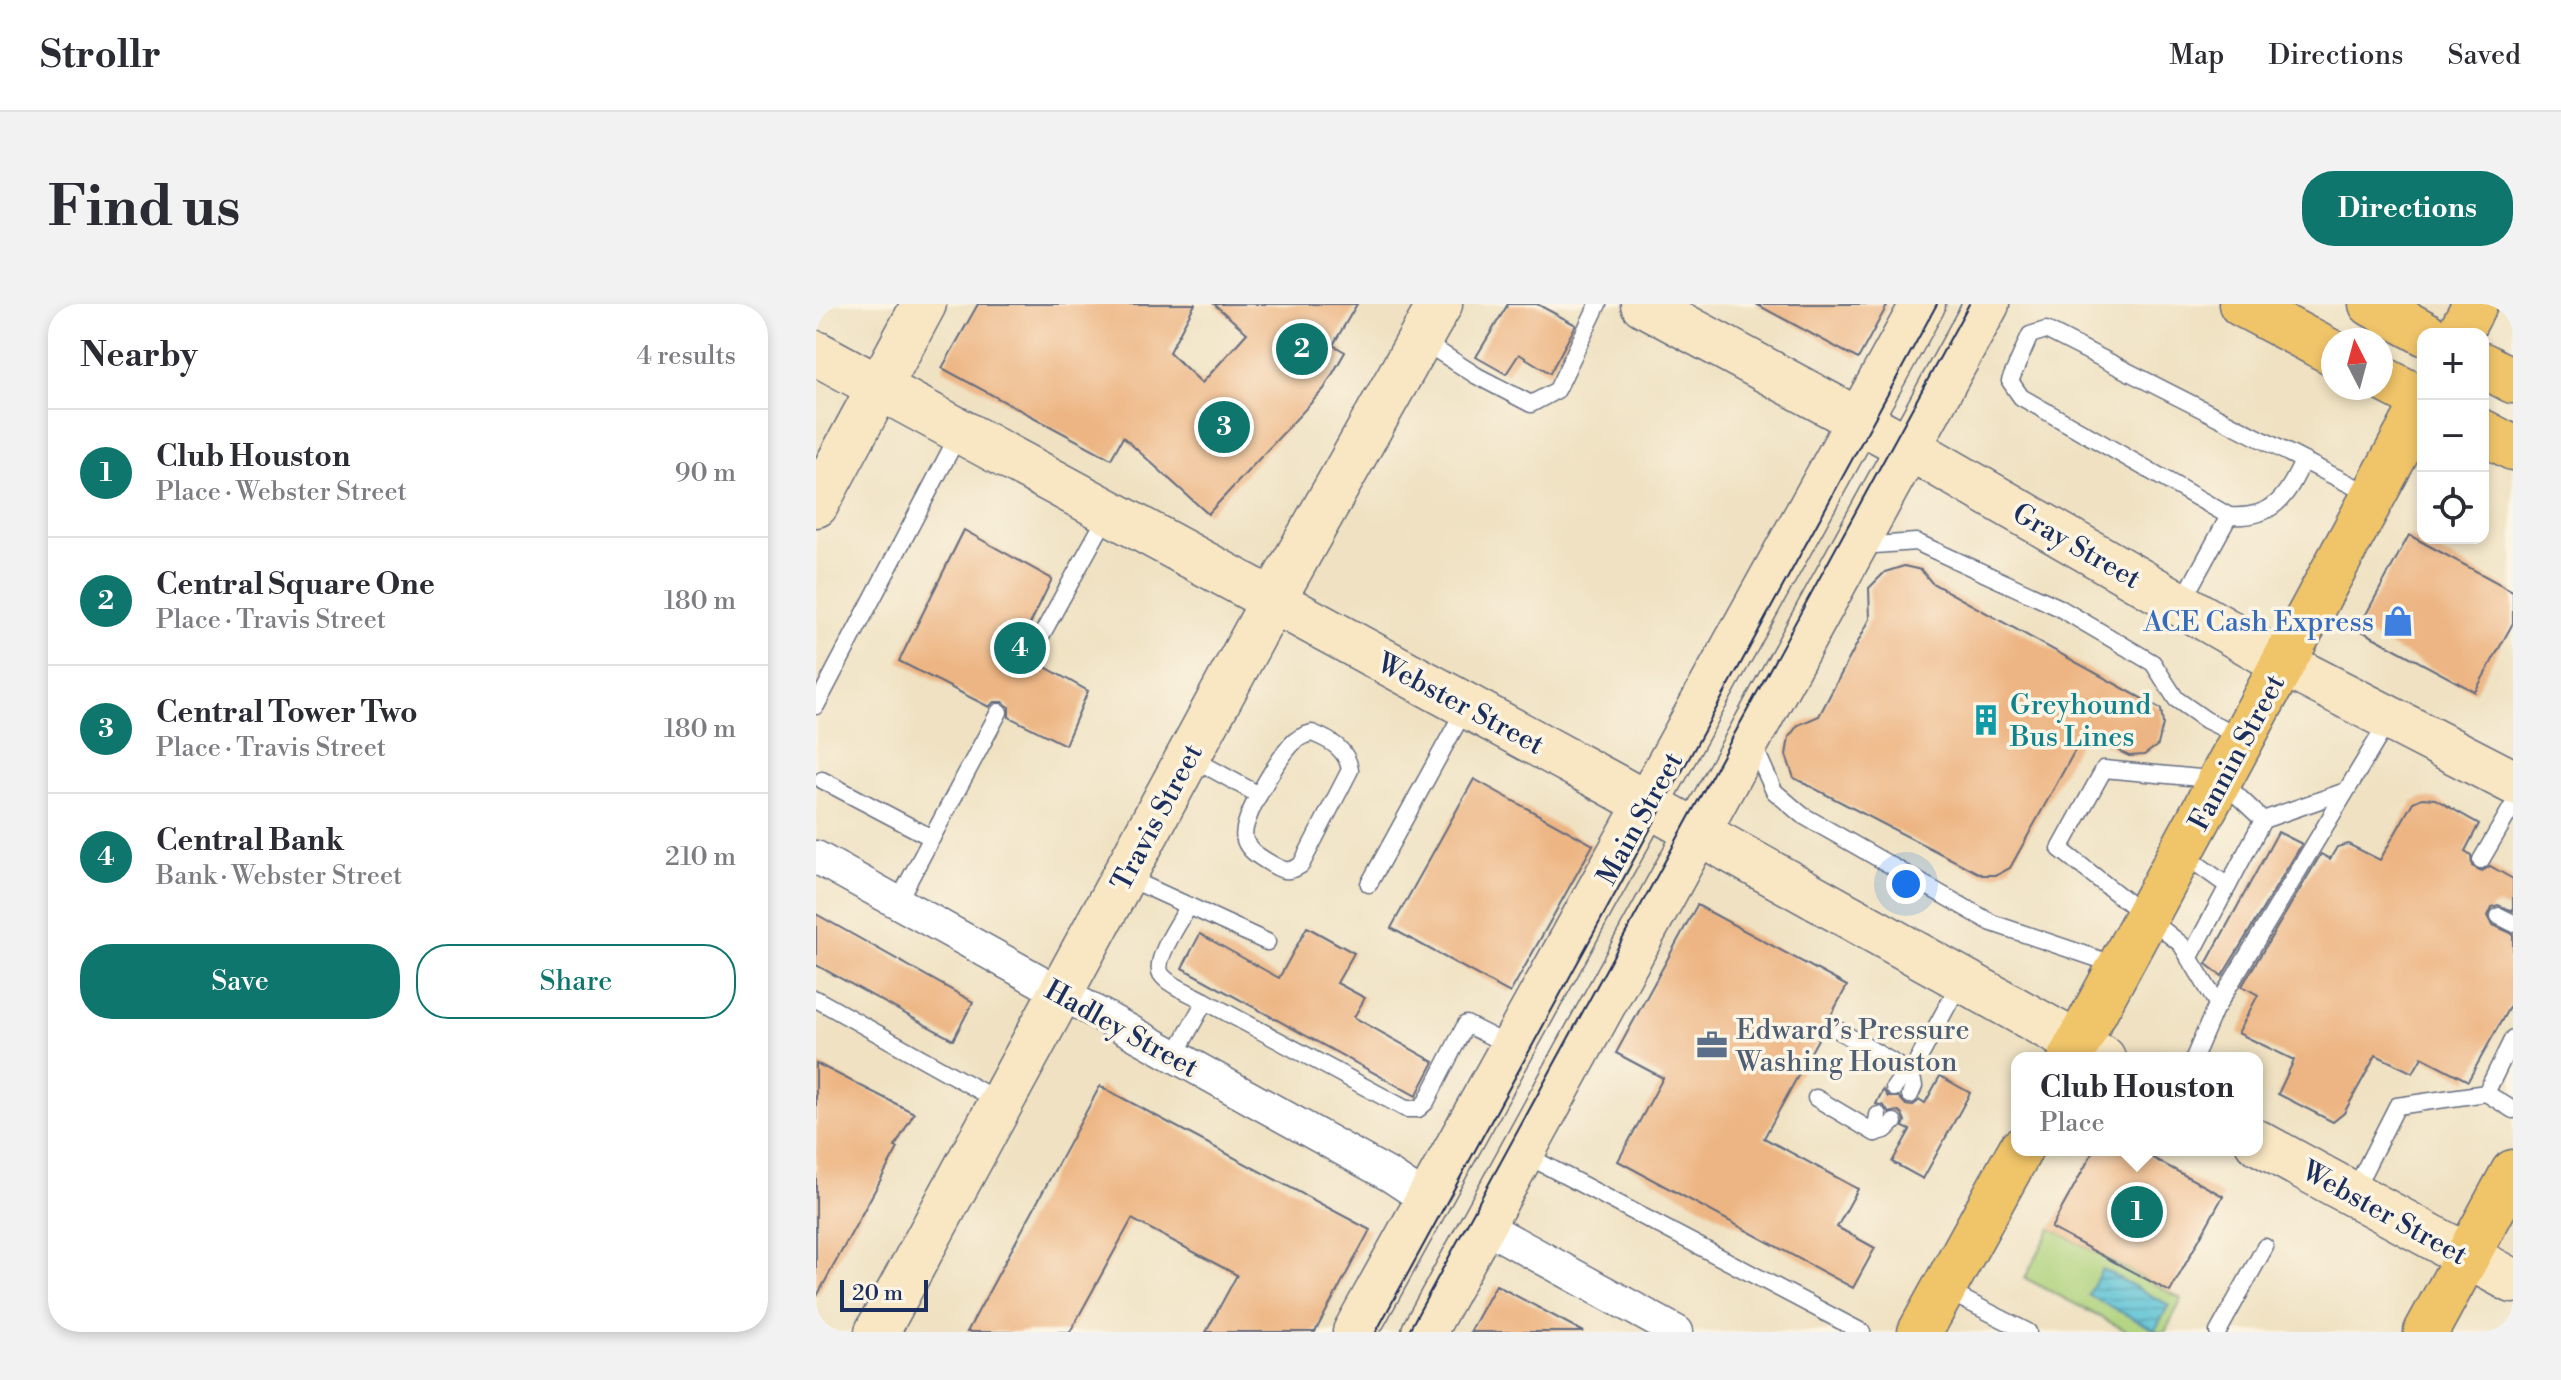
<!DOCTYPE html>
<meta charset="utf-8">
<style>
body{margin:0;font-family:"Libre Bodoni",serif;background:#f2f2f3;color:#2b2b33}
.controls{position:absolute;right:24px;top:24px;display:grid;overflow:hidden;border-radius:16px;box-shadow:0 4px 12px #0003}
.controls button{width:72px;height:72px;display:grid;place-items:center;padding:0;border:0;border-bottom:2px solid #e1e1e2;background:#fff;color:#2b2b33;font:40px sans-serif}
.compass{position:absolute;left:1505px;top:24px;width:72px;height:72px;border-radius:50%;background:#fff;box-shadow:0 4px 12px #0003;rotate:354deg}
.scale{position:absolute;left:24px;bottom:20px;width:88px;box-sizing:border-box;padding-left:8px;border:4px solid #1b2f5e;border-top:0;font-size:22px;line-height:28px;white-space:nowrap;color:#1b2f5e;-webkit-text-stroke:6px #fcf5e5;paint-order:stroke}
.you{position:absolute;left:1090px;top:580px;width:28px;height:28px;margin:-20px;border:6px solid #fff;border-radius:50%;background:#1a73e8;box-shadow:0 0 0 12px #1a73e833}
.badge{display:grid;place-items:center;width:52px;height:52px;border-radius:50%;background:#0f766e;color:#fff;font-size:26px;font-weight:700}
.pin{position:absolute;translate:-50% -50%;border:4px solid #fff;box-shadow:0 2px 8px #0006}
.popup{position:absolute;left:1195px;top:748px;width:252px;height:104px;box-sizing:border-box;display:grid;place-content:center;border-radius:16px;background:#fff;filter:drop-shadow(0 2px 6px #0005);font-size:26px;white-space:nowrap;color:#7c7c81}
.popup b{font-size:30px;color:#2b2b33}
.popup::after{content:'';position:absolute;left:50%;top:100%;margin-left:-16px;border:16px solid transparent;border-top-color:#fff}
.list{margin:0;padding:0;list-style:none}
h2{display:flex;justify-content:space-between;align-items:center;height:104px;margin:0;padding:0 32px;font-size:34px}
h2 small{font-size:26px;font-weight:400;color:#7c7c81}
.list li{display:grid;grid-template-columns:52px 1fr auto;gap:24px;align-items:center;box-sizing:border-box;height:128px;padding:0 32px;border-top:2px solid #e1e1e2}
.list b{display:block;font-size:30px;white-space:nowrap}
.list p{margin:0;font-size:26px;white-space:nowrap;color:#7c7c81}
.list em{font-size:26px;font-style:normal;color:#7c7c81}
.actions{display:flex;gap:16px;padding:24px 32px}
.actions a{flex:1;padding:18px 0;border:2px solid #0f766e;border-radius:32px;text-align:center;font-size:28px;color:#0f766e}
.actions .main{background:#0f766e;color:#fff}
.icon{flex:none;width:44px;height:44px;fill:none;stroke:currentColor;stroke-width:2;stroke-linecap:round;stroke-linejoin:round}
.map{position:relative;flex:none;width:1697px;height:1028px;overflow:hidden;border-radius:32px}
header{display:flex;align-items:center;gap:48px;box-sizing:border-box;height:112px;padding:0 40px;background:#fff;border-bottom:2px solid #e1e1e2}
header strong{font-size:38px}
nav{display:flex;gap:44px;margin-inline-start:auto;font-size:28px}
.intro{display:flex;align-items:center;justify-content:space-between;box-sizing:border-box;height:192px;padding:0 48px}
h1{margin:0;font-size:56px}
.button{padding:20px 36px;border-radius:32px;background:#0f766e;color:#fff;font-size:28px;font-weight:700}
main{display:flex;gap:48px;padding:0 48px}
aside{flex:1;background:#fff;border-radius:32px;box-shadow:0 4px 12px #0003}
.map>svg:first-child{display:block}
</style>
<header>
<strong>Strollr</strong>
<nav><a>Map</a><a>Directions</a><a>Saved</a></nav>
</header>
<div class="intro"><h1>Find us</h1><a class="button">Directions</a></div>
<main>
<aside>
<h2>Nearby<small>4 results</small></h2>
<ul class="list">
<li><span class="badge">1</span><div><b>Club Houston</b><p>Place · Webster Street</p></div><em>90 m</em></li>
<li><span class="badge">2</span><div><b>Central Square One</b><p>Place · Travis Street</p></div><em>180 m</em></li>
<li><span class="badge">3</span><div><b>Central Tower Two</b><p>Place · Travis Street</p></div><em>180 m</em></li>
<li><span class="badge">4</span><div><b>Central Bank</b><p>Bank · Webster Street</p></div><em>210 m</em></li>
</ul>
<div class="actions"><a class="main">Save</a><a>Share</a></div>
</aside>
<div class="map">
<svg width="1697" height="1028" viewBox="0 0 1697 1028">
<defs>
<pattern id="water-rules" width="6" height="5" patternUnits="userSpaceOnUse" patternTransform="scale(2)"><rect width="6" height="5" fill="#58c1d5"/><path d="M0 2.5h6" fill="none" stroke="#489db0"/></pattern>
</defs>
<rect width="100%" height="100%" fill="#fcf5e5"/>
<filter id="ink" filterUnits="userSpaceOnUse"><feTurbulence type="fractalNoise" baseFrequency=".0125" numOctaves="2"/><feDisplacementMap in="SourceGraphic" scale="16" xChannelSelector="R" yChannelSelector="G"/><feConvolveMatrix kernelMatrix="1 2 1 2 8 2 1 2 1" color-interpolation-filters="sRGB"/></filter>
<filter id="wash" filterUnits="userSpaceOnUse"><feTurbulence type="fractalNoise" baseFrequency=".006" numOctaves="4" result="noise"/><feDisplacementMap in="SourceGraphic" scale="32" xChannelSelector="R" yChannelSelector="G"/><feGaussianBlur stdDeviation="1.8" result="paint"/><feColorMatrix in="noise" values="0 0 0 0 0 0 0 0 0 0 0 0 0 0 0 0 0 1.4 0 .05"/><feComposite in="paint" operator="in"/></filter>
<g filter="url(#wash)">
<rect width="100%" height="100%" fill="#efe1c1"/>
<path fill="#add17a" stroke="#64806c" stroke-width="2" d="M1235,924l131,71 -17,33h-36l-104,-54z"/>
<path fill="url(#water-rules)" stroke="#3a789a" stroke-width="2" d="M1286,965l67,36 -14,25 -67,-35z"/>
<g id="blocks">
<g fill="#edb583">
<path d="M162,0h217l-26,48 33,31 45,-50 -33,-29h143l-24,41 12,7 -21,37 -116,125 -85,-77 -12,22 -169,-91z"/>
<path d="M692,0h29l39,21 -26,48 -31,-19 -13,20 -30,-17z"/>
<path d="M940,0h132l-30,55z"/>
<path d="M148,226l88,49 -35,72 6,16 7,2 8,-6 50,28 -23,54 -56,-28v-10l-6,-5h-9l-5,5 -90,-46z"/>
<path d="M1593,231l104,56v32l-38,69 -117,-63z"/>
<path d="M1088,262l17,4 11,13 229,126 2,15 -5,21 -14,10 -15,1 -45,-22 -74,134 -13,7h-15l-188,-97 -8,-23 3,-18 9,-12 21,-9 51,-97 -1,-31 16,-16z"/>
<path d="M658,475l119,66 -83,148 -119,-65z"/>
<path d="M1606,494l13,1 44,25 -14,27 6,4 1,11 10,5 8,-5 23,13v32l-15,-6 -6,2 -4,9 5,9 20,9v66l-45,81 -46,-24 -9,16 -37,-18 -32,58 -11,9 -55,-28 16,-34 -56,-27 20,-38 -16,-9 79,-132 9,5 7,-12 11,-3 32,16 33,-58z"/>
<path d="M1462,528l24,12 -80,132 -16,-12z"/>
<path d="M881,601l150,81 -83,152 94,51 -21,38 38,21 -22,40 -235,-127 45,-83 -47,-25z"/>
<path d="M0,610l157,88 -20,38 -137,-75z"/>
<path d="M491,623l47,26 -17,30 28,15 -11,19 80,45 -18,34 -234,-128 18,-34 79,44z"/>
<path d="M0,759l98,50 -19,34 3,1 -82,150z"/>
<path d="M1124,772l30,17 -47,86 -31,-17 18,-32 -7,-3 2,-6 -3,-7 -5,-3 -8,2 -5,-7 -8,-2 7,-14 5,7h11l7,8 6,1 8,-6 5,3z"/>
<path d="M284,782l270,144 -55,102h-109l31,-57 -105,-56 -62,113h-103z"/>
<path d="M1278,846h44l85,46 -53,96 -119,-64z"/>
<path d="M680,981l88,47h-114z"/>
</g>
</g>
</g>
<g filter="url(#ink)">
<use href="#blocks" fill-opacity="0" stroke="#656d81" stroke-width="2"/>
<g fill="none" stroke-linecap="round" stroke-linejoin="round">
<defs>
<g id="lane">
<path d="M605,36l56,36 54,28 26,-14 41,-86"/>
<path d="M1487,157c-16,36 -30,58 -74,55l-208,-119 -11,-16 20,-46 16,-5 327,166"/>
<path d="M1045,242l55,-4 142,65 95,56 23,36 30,21 35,17"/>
<path d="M1366,298l47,-86"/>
<path d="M213,354l80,-146"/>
<path d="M0,402l144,-274"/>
<path d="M496,429c18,7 35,16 38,37l-49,95c-11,7 -16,7 -28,0 -10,-6 -24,-13 -28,-25 -7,-18 33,-80 46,-95 6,-7 12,-10 21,-12z"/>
<path d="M937,440l21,47 28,24 190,108 127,43"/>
<path d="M374,453l69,38"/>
<path d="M6,476l110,58"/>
<path d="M1447,516l80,-28"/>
<path d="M1367,550l45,32 -39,73"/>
<path d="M1665,556l32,-55"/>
<path d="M310,573l63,29c-8,14 -36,54 -28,68 8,12 32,20 44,27l-31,56"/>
<path d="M553,580l97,-177"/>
<path d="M81,599l102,-191"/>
<path d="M373,602l78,36"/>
<path d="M1683,612l14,7"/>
<path d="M0,695l184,103"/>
<path d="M389,697l201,108h12l8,-7 40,-78 46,23"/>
<path d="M1402,701l-37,-61 -121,-95 44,-80 117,11 42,40 -35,66"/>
<path d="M1022,726l73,43 50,-92"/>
<path d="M1378,754l20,-47 175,-291"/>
<path d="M1078,784l8,-11 9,-4 3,13 -4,9"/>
<path d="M1670,789l27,17"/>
<path d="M1000,794l59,35"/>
<path d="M1062,811l-3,18 10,-3 9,-8"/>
<path d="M708,850l338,178"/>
<path d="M1538,887l43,-85 89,-13 27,-55"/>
<path d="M1129,986l83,42"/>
<path d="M1402,1028l47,-85"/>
</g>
<g id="street">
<path d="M0,553l575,319 36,24"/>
<path d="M666,921l195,107"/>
</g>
<g id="secondary">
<path d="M827,0l265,143 376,217 229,118"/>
<path d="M0,49l797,432 490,273"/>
<path d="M0,201l108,-201"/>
<path d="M1441,838l256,139"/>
<path d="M61,1028l396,-732 167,-296"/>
<path d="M539,1028l568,-1028"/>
<path d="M608,1028l563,-1028"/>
</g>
<g id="primary">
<path d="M1643,30l16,-30"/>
<path d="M1254,754l353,-654"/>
<path d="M1104,1028l100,-182"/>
<path d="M1610,1028l87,-160"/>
</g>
<g id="highway">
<path d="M1425,0l92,49"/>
<path d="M1555,0l55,30"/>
<path d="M1667,61l30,16"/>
<path d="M1565,74l42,22"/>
<path d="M1667,128l30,16"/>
</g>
</defs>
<use href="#lane" stroke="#656d81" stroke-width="19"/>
<use href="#street" stroke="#656d81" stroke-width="35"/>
<use href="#secondary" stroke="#656d81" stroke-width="47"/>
<use href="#primary" stroke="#656d81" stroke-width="47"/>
<use href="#highway" stroke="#656d81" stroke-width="47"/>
<use href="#lane" stroke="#fff" stroke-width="16"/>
<use href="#street" stroke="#fff" stroke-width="32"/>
<use href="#secondary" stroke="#f9e7c3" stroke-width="44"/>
<use href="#primary" stroke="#f0c469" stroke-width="44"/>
<use href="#highway" stroke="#f0c469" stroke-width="44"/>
<g stroke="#1b2f5e" stroke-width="2">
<path d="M560,1028l561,-1028"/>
<path d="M592,1028l561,-1028"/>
</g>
</g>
</g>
<defs>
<symbol id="shop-bare" viewBox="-9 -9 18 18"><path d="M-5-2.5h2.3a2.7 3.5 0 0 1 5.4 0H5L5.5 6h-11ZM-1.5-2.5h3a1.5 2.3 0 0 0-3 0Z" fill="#3f7fe0" stroke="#fcf5e5" stroke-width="2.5" paint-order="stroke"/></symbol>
<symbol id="building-bare" viewBox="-9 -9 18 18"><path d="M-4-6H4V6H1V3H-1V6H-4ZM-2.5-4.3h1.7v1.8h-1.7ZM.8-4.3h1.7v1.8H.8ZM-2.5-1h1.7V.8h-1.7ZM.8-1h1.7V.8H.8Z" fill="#0f9aa8" stroke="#fcf5e5" stroke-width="2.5" paint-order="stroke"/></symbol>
<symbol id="office-bare" viewBox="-9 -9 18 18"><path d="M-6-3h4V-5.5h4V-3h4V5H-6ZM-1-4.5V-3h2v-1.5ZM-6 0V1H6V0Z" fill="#5c6f8a" stroke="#fcf5e5" stroke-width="2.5" paint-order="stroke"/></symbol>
</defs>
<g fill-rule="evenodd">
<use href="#shop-bare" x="1560" y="295" width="44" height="44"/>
<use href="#building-bare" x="1148" y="394" width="44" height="44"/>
<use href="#office-bare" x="874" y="719" width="44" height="44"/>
</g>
<g text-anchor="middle" stroke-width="7" stroke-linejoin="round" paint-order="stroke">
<g font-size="28" fill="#1b2f5e" stroke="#fcf5e5">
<text transform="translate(1261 241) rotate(30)" y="10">Gray Street</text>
<text transform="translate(645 399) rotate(28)" y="10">Webster Street</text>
<text transform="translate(1420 448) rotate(-62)" y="10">Fannin Street</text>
<text transform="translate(340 513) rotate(-62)" y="10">Travis Street</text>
<text transform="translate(823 514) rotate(-61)" y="10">Main Street</text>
<text transform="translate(306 724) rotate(29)" y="10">Hadley Street</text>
<text transform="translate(1569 908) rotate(29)" y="10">Webster Street</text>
</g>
<g font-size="28" fill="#366cbe" stroke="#fcf5e5" text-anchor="end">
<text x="1558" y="327">ACE Cash Express</text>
</g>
<g font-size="28" fill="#0d838f" stroke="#fcf5e5" text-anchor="start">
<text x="1194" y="410">Greyhound<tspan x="1194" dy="32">Bus Lines</tspan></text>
</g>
<g font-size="28" fill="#4e5e75" stroke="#fcf5e5" text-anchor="start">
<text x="920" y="735">Edward’s Pressure<tspan x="920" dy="32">Washing Houston</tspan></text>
</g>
</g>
</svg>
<div class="controls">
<button>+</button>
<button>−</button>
<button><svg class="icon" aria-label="locate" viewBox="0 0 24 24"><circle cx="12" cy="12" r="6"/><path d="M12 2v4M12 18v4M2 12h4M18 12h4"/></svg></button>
</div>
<svg class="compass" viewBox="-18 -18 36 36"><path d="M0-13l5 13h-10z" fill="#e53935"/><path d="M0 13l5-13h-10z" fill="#7c7c81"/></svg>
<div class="scale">20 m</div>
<div class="you"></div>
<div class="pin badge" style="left:1321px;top:908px">1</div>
<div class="popup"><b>Club Houston</b>Place</div>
<div class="pin badge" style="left:486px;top:45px">2</div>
<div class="pin badge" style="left:408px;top:123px">3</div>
<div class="pin badge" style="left:204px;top:344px">4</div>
</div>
</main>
